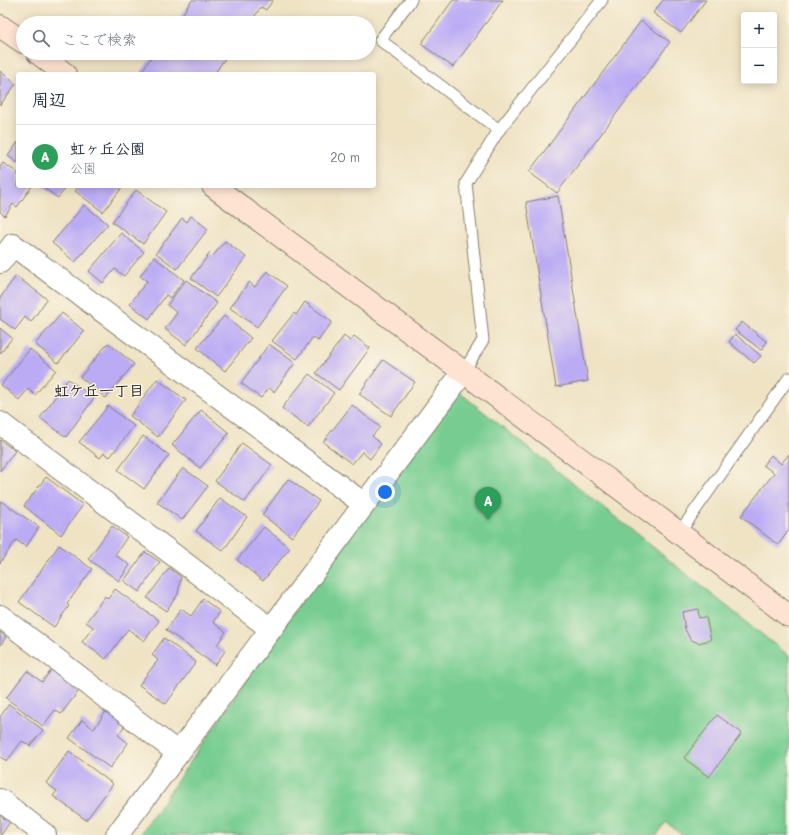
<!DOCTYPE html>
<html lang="ja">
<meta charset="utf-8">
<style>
body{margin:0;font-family:Mali,"Klee One",sans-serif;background:#f2f2f3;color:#1f2937}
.controls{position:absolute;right:12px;top:12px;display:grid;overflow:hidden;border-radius:4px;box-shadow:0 2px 10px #0003}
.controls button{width:36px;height:36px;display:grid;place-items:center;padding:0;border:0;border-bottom:1px solid #e0e1e3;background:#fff;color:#1f2937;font:20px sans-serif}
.you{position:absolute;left:385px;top:492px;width:14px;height:14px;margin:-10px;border:3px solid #fff;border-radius:50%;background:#1a73e8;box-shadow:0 0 0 6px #1a73e833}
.badge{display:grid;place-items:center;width:26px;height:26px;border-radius:50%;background:#b5179e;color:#fff;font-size:13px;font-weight:700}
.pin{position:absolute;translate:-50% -33px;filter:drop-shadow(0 1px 2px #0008)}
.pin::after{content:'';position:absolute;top:21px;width:14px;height:12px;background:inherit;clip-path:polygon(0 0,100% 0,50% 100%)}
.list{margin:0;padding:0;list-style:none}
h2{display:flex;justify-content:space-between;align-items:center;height:52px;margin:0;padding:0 16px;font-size:17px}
h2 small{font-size:13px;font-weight:400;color:#747a83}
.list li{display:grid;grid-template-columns:26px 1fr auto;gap:12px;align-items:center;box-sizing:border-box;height:64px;padding:0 16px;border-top:1px solid #e0e1e3}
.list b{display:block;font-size:15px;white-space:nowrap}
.list p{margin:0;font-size:13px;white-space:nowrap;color:#747a83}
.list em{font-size:13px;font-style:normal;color:#747a83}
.icon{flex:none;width:22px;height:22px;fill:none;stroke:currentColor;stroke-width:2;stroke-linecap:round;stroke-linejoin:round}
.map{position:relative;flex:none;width:789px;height:835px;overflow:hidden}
.search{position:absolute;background:#fff;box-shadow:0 2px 10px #0003;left:16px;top:16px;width:360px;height:44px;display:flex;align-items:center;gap:10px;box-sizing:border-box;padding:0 14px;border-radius:22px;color:#747a83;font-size:15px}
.panel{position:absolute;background:#fff;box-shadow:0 2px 10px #0003;left:16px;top:72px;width:360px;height:116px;border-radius:4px}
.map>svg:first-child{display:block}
</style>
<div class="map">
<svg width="789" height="835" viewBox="0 0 789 835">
<rect width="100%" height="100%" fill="#fcf5e5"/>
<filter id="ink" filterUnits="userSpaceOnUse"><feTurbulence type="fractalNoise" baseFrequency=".025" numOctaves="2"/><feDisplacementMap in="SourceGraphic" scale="8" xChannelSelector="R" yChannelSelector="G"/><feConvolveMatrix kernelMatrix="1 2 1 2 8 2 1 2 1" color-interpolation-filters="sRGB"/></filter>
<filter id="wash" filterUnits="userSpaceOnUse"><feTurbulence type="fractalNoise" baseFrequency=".012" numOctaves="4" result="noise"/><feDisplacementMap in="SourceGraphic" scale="16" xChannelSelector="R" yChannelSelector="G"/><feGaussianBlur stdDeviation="0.9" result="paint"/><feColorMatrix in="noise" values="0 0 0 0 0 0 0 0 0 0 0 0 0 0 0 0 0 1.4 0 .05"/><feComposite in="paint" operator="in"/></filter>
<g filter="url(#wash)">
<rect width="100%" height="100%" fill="#efe3c4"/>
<path fill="#77cd91" stroke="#4a7456" d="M450,385l339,271v179h-107l-16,-13 -9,13h-517z"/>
<g id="blocks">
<g fill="#bbabf5">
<path d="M192,0h81l-7,10 -5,-3 -11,16h-74z"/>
<path d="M453,0h50l-50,67 -32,-23z"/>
<path d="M663,0h43l-25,33 -28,-20z"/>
<path d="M641,21l29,21 -113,151 -28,-21z"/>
<path d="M154,53h75l-15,21h-74z"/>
<path d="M0,71l16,13 -16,21z"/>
<path d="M18,142v21l-10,-7z"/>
<path d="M3,163l15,10v13h14l-15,21 -4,-3 -8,12 -5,-4v-45z"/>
<path d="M41,186h26l-9,12z"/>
<path d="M79,186h44l-20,26 -28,-21z"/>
<path d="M136,190l30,22 -23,32 -31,-22z"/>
<path d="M558,196l30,185 -32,6 -30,-185z"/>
<path d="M84,205l24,19 -33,38 -23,-19z"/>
<path d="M191,216l17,13 -31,40 -21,-16 26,-35 5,4z"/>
<path d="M121,233l23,19 -20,24 -9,-7 -12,14 -14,-12z"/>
<path d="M225,241l21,16 -30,40 -25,-19 19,-25 3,3z"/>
<path d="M154,257l30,23 -14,18 -4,-3 -17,24 -19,-15 17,-23 -7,-5z"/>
<path d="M267,271l20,15 -30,41 -27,-19 19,-26 6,5z"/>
<path d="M16,276l31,23 -16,23 -6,-5 -10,13 -15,-11v-21z"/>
<path d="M186,280l31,23 -31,42 -21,-16 12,-16 -10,-8z"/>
<path d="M305,302l27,20 -14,19 -5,-4 -16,22 -25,-18 22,-28 2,2z"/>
<path d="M62,313l22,18 -26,32 -23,-19z"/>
<path d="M224,316l27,22 -26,33 -28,-23z"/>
<path d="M742,322l25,20 -6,8 -26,-20z"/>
<path d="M0,328l12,10 -12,16z"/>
<path d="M735,334l26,22 -7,7 -25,-21z"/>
<path d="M344,336l6,5 4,-5 16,12 -31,42 -23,-17z"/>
<path d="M108,343l26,21 -28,34 -26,-21z"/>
<path d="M269,344l26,19 -21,29 -5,-4 -8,10 -20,-15z"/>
<path d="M30,349l26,21 -21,25 -7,-6 -9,11 -18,-15z"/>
<path d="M383,360l32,22 -24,34 -32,-22z"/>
<path d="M309,374l25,19 -26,34 -26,-19z"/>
<path d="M68,379l26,19 -28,39 -26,-19z"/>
<path d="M157,379l29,21 -28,37 -28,-21z"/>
<path d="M352,405l28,22 -8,9 9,8 -11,15 -8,-7 -10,12 -29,-22z"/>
<path d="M108,406l26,20 -24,31 -6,-4 -4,5 -21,-16z"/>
<path d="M201,410l28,23 -29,35 -28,-23z"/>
<path d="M143,436l26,19 -25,34 -26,-19z"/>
<path d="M0,440l15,11 -15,20z"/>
<path d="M242,443l30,22 -27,37 -30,-21z"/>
<path d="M789,454v76l-11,15 -37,-29 33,-43 -11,-8 8,-10 10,9z"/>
<path d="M183,468l25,18 -26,34 -25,-18z"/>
<path d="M46,477l37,28 -22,30 -37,-29z"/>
<path d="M288,479l31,22 -27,36 -30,-22z"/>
<path d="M220,498l27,19 -24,34 -27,-20z"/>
<path d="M1,501l38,26 -13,20 -10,-7 -16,23v-60z"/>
<path d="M112,526l15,11 -12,18 15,10 -11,16 -31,-22z"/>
<path d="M264,527l26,21 -27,33 -26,-21z"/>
<path d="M59,545l33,24 -25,35 2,2 -15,21 -35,-25z"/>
<path d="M145,552l15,10 -21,30 -15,-11z"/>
<path d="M169,568l12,9 -3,17 -12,17 -19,-13z"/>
<path d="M115,589l44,32 -15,20 -16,-12 -22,30 -24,-17 11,-15 -7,-5 19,-26 3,3z"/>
<path d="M203,599l17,13 -7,10 13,10 -9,13 8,6 -10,14 -49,-35 15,-21 10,7z"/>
<path d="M698,609l1,9 7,-1 5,23 -13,3 -8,-4 -5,-10 -3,-17z"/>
<path d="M0,632l6,5 -6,9z"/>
<path d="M164,638l32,24 -30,42 -27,-19 19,-25 -6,-5z"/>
<path d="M56,664l28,20 -23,30 -6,-4 -12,16 -37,-28 21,-27 15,11z"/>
<path d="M9,704l34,26 -13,16 -8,-5 -15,20 -7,-4v-40z"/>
<path d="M106,711l19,14 -7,10 10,8 -18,25 -41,-30 13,-18 12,9z"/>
<path d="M717,715l25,18 -33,44 -25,-19z"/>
<path d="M69,751l44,33 -27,36 -33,-24 4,-5 -11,-8z"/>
<path d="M0,815l10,7 -9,13h-1z"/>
</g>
</g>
</g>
<g filter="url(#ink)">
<use href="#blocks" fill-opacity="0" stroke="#868070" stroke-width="1"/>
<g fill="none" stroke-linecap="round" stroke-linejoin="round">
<defs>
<g id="lane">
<path d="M411,0l-31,40 119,90"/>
<path d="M464,371l19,-31 -17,-157 33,-53 103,-130"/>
<path d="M679,533l110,-155"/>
</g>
<g id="street">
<path d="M0,262l13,-17 351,259"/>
<path d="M0,423l271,206"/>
<path d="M0,616l178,137"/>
<path d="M0,800l45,35"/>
<path d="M117,835l347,-464"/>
</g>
<g id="secondary">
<path d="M0,26l23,16"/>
<path d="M38,53l27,21"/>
<path d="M213,186c193,143 385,285 576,430"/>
</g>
</defs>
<use href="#lane" stroke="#868070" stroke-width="13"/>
<use href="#street" stroke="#868070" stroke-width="24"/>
<use href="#secondary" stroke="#868070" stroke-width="24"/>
<use href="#lane" stroke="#fff" stroke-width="11"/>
<use href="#street" stroke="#fff" stroke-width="22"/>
<use href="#secondary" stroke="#fee3d2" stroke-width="22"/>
</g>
</g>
<g text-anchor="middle" stroke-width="3" stroke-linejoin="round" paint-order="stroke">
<g font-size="15" font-weight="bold" fill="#1c1c1c" stroke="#fcf5e5">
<text x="99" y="396">虹ケ丘一丁目</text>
</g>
</g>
</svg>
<div class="controls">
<button>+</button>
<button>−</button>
</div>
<div class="you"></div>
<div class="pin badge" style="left:488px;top:520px;background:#2e9e5b">A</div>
<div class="search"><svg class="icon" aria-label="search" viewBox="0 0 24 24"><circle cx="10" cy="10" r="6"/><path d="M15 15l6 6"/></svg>ここで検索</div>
<section class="panel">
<h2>周辺<small></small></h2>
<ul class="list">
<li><span class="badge" style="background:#2e9e5b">A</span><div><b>虹ヶ丘公園</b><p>公園</p></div><em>20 m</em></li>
</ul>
</section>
</div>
